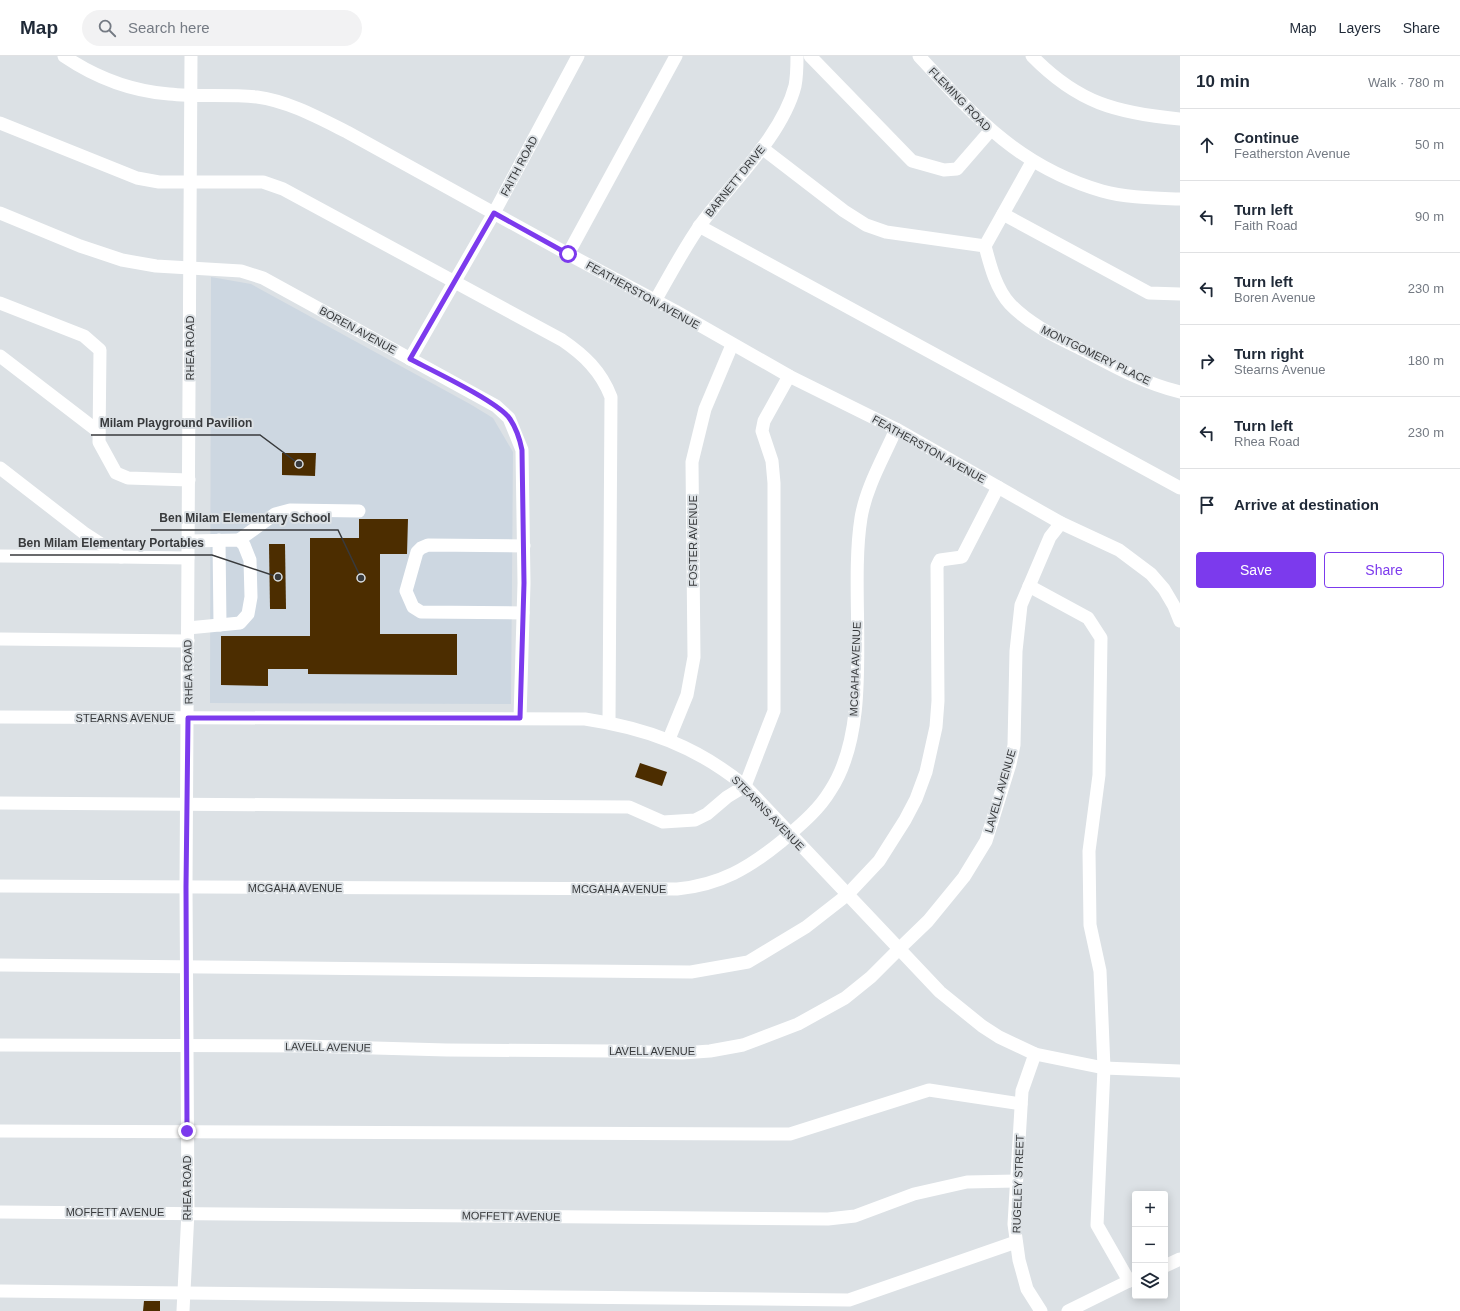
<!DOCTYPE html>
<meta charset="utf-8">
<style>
body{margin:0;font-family:Arial,sans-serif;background:#f2f2f3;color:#1f2937}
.controls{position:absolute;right:12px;bottom:12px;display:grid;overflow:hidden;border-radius:4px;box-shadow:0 2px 10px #0003}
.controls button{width:36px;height:36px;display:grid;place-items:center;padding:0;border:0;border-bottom:1px solid #e0e1e3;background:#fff;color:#1f2937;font:20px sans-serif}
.stop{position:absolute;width:12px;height:12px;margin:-9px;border:3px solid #7c3aed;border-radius:50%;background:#fff}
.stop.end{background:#7c3aed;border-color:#fff;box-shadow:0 1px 4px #0008}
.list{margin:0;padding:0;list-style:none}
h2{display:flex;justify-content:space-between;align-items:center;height:52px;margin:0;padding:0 16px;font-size:17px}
h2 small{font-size:13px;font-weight:400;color:#747a83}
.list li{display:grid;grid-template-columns:26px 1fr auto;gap:12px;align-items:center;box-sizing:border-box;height:72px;padding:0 16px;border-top:1px solid #e0e1e3}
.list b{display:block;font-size:15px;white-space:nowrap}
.list p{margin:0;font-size:13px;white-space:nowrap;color:#747a83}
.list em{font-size:13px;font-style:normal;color:#747a83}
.actions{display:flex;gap:8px;padding:12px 16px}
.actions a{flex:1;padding:9px 0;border:1px solid #7c3aed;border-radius:4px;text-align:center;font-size:14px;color:#7c3aed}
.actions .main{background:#7c3aed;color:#fff}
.icon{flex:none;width:22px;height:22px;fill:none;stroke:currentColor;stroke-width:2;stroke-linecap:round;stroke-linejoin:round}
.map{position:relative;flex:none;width:1180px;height:1255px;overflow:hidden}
header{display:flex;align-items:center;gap:24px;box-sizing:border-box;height:56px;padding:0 20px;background:#fff;border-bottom:1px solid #e0e1e3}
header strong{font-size:19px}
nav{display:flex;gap:22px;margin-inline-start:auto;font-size:14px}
.search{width:280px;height:36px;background:#f2f2f3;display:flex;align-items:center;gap:10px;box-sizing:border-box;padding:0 14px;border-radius:22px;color:#747a83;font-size:15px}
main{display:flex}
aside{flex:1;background:#fff}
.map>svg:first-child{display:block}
</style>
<header>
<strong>Map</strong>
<div class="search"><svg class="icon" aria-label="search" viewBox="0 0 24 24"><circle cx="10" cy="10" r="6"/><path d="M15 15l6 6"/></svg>Search here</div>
<nav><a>Map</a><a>Layers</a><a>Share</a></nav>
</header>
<main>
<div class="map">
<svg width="1180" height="1255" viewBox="0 0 1180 1255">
<rect width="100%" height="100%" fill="#dce1e5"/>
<path fill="#cdd7e1" d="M211,221l40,7 219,120 23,14 20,34 -2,252 -301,-1z"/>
<g fill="#4c2d00">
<path d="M282,397h34l-1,23 -33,-1z"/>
<path d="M359,463h49l-1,35h-27v80h77v41l-149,-1v-5h-40v17l-47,-1v-49h89v-98h49z"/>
<path d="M269,488h16l1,65h-16z"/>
<path d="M640,707l27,9 -5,14 -27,-9z"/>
<path d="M144,1245h16v10h-17z"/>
</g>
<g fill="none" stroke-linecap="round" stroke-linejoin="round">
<g stroke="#fff" stroke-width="13">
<path d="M64,0c31,21 68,35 105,38 29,3 59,0 88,3 31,4 62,21 90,35l221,122 107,57 114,65 107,53 165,94 58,27 32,24 13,15 10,17 6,15"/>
<path d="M810,0l102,105 32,9 13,-1 33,-38"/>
<path d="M919,0c56,61 100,111 183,135 25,7 52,7 78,8"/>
<path d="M1032,0c46,47 84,57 148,63"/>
<path d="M0,67l137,55 22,4h104l20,7 279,151c22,15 39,31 49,57l-2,325"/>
<path d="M762,92l82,63 22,14 20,7 99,14c5,19 11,43 25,58 21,22 49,34 75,47 30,16 61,33 95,41"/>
<path d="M0,157l80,33 42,14 34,6 85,5 22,7 233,128 13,12 13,32 2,133 -4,135"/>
<path d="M1003,158l146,79 31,1"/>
<path d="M699,170l481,262"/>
<path d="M985,190l47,-84"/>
<path d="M568,198l108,-198"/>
<path d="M655,245c15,-26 29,-53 46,-77 30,-41 81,-88 94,-138 2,-10 2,-20 2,-30"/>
<path d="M0,247l84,33 16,14 -1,92 17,31 12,5 61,2"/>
<path d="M0,300l99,76"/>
<path d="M410,303l84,-146 84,-157"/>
<path d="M0,412l84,65 37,24 67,1"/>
<path d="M219,484l1,85"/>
<path d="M239,484l36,-26 15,-4 69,1"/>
<path d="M0,500l121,1"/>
<path d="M1029,530l59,32 13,20 -2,137 -10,76 1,74 10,46 4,97 -7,157 32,56"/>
<path d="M523,557l-102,-1 -8,-5 -7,-16 11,-39 4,-4 7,-3 96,1"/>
<path d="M188,572l52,-5 8,-9 3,-17 -1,-37 -6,-15 -5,-5 -51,1"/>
<path d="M0,583l188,2"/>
<path d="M0,661l585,2c61,9 111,27 160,67l195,206 42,34 17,11 36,17 69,14 76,3"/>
<path d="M669,683l18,-44 7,-38 -2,-195 13,-53 27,-64"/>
<path d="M0,747l629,4 34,15 32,-2 12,-6 20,-17 18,-11 29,-75v-228l-2,-22 -10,-30 2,-10 25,-45"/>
<path d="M0,830l677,3c43,-4 72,-21 105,-48 17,-15 36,-30 48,-50 46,-69 18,-192 31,-273 5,-31 23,-61 35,-89"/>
<path d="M0,909l691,7 57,-10 58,-35 41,-32 32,-34 26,-41 11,-21 10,-27 10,-45 2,-26 -1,-135 3,-6 22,-3 36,-70"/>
<path d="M0,989l302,1 145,4 165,1 70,2 28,-2 33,-6 55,-21 47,-26 26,-21 28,-28 29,-28 36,-44 22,-36 24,-77 4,-19 2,-94 5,-46 29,-68 11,-14"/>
<path d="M1035,998l-13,37 -8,133 5,36 8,29 14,22"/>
<path d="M0,1075l790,3 139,-44 92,14"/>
<path d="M0,1156l828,7 27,-3 59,-22 53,-12 49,-1"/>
<path d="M1165,1210l15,-7"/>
<path d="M0,1235l849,9 167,-58"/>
<path d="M183,1255l5,-99 -2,-325 5,-831"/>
<path d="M1068,1255l67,-33"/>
</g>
</g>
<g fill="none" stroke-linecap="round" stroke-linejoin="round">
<path stroke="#7c3aed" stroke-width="5" d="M187,1075l-1,-244 2,-169h332l4,-135 -2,-133c-2,-10 -6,-22 -12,-31 -11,-17 -79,-49 -100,-60l84,-146 74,41"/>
</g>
<g text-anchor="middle" stroke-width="4" stroke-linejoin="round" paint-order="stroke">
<g font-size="11" fill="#383a3c" stroke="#dce1e5">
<text transform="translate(960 43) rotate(46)" y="4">FLEMING ROAD</text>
<text transform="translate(519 110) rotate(-62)" y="4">FAITH ROAD</text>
<text transform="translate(735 125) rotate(-51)" y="4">BARNETT DRIVE</text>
<text transform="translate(643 239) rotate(29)" y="4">FEATHERSTON AVENUE</text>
<text transform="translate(358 274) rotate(29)" y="4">BOREN AVENUE</text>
<text transform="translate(190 292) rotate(-90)" y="4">RHEA ROAD</text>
<text transform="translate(1096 299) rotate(26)" y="4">MONTGOMERY PLACE</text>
<text transform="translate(929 393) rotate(29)" y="4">FEATHERSTON AVENUE</text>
<text transform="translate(693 485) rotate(-90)" y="4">FOSTER AVENUE</text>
<text transform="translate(855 613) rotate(-88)" y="4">MCGAHA AVENUE</text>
<text transform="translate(188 616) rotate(-91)" y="4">RHEA ROAD</text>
<text x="125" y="666">STEARNS AVENUE</text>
<text transform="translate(1000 735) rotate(-74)" y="4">LAVELL AVENUE</text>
<text transform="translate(768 757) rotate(46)" y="4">STEARNS AVENUE</text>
<text x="295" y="836">MCGAHA AVENUE</text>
<text x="619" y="837">MCGAHA AVENUE</text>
<text transform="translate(328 991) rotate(1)" y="4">LAVELL AVENUE</text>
<text x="652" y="999">LAVELL AVENUE</text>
<text transform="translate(1018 1128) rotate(-88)" y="4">RUGELEY STREET</text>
<text transform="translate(187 1132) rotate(-90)" y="4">RHEA ROAD</text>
<text x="115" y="1160">MOFFETT AVENUE</text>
<text transform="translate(511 1160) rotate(1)" y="4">MOFFETT AVENUE</text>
</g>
</g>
<path fill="none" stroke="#383a3c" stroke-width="1.5" d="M299 408L260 379H91M361 522L338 474H151M278 521L212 499H10"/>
<g fill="#383a3c" stroke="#dce1e5" stroke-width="1.5">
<circle cx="299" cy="408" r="4"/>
<circle cx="361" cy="522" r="4"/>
<circle cx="278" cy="521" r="4"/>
</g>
<g font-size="12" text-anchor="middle" font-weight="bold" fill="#383a3c" stroke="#dce1e5" stroke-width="4" stroke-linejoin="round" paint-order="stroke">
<text x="176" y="371">Milam Playground Pavilion</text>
<text x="245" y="466">Ben Milam Elementary School</text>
<text x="111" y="491">Ben Milam Elementary Portables</text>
</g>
</svg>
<div class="controls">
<button>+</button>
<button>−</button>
<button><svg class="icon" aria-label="layers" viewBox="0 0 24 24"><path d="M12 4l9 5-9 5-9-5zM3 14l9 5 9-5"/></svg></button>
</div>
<div class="stop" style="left:568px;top:198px"></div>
<div class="stop end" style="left:187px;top:1075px"></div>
</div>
<aside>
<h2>10 min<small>Walk · 780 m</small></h2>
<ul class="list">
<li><svg class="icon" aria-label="ahead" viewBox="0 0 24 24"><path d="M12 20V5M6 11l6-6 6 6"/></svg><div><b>Continue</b><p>Featherston Avenue</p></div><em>50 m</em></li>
<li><svg class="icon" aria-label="left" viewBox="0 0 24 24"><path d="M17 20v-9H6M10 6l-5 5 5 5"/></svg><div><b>Turn left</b><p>Faith Road</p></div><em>90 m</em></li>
<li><svg class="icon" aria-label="left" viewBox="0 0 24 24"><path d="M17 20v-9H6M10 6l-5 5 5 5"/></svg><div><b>Turn left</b><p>Boren Avenue</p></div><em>230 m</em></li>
<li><svg class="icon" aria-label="right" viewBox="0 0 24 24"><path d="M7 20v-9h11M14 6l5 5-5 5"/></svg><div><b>Turn right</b><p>Stearns Avenue</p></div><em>180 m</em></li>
<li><svg class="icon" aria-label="left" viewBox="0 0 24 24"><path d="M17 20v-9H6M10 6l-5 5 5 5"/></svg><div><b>Turn left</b><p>Rhea Road</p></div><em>230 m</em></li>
<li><svg class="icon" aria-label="arrive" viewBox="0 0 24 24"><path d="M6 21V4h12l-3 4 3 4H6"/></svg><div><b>Arrive at destination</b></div></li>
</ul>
<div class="actions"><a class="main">Save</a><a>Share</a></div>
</aside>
</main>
